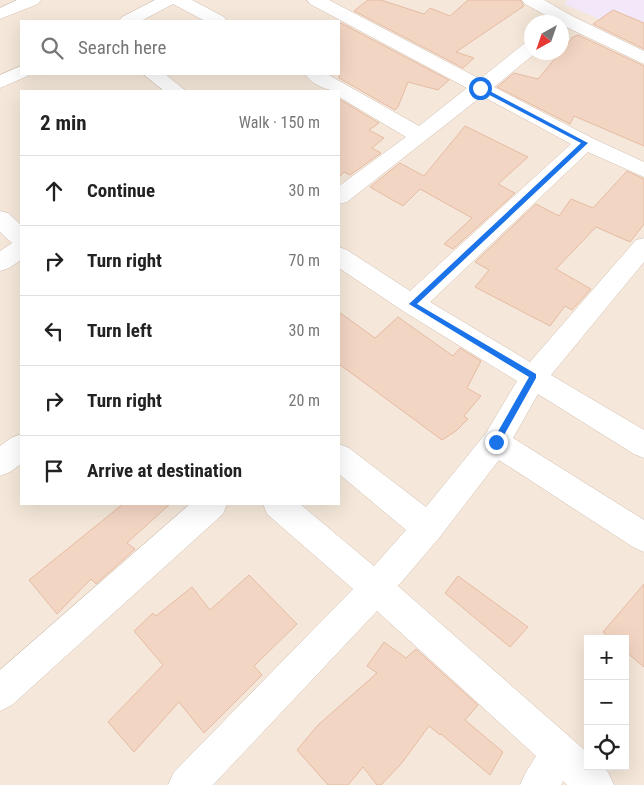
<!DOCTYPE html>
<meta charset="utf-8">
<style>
body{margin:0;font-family:"Roboto Condensed",sans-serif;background:#f6f6f6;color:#222}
.controls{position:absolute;right:15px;bottom:15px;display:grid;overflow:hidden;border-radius:0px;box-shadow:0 5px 20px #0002}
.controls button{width:45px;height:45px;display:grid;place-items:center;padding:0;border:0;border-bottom:1px solid #e0e0e0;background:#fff;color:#222;font:25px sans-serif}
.compass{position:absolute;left:524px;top:15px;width:45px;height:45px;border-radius:50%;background:#fff;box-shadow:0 5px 20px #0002;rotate:220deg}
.stop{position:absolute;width:15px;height:15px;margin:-11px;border:4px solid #1a73e8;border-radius:50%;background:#fff}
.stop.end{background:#1a73e8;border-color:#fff;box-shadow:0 1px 5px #0008}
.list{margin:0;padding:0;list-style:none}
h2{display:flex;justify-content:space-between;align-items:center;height:65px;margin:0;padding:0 20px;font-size:21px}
h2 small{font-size:16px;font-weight:400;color:#767676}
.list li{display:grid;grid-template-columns:32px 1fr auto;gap:15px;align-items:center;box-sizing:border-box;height:70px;padding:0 20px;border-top:1px solid #e0e0e0}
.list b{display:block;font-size:19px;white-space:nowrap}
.list em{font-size:16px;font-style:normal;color:#767676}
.icon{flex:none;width:28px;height:28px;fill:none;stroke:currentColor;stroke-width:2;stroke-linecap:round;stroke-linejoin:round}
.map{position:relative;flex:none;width:644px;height:785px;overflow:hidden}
.search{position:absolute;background:#fff;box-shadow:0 5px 20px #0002;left:20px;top:20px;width:320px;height:55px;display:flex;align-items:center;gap:12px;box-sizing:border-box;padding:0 18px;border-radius:0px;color:#767676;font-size:19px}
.panel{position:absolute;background:#fff;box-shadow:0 5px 20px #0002;left:20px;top:90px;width:320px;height:415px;border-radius:0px}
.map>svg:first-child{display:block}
</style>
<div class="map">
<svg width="644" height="785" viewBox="0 0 644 785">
<rect width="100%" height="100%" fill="#fdf6ec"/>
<path fill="#f5e8da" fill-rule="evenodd" d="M0,0h644v785h-644zM21,21h318v53h-318zM532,22h30v30h-30zM21,91h318v413h-318zM588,639h37v127h-37z"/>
<path fill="#f3e8fa" d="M568,0h76v38l-80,-34z"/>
<g fill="#f3d5c3" stroke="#e6bba3">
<path d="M368,0h13l43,14 6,-6 20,8 18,-16h52l4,6 -68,46 18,6 -11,10 -109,-57z"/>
<path d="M613,10l31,13v26l-51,-25z"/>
<path d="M341,23l108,57 -11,10 -30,-8 -10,25 -3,3 -56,-32v-54z"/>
<path d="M578,35l66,31v80l-70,-30 -4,8 -2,-1 -71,-36 17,-14 24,6 35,-42z"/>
<path d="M339,99l40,24 -10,7 15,8 -12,10 9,5 -31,22 -6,-3 -5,5z"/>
<path d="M465,126l63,31 -30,27 17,9 -62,56 -9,-5 28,-26 -52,-29 -17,17 -33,-19 30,-24 24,13z"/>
<path d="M627,171l17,8v45l-14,18 -34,-15 -40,42 35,20 -19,21 -7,-4 -15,20 -75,-39 14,-17 -14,-8 61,-58 23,12 12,-17 22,9z"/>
<path d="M339,312l36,26 23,-21 55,39 7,-8 21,13 -14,27 14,8 -17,20 4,3 -12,12 -14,9 -103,-76z"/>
<path d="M123,504h47l-43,39 8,6 -39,35 -5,-5 -34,35 -28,-34z"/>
<path d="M249,575l48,49 -43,42 8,9 -58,58 -25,-31 -45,50 -26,-30 55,-57 -29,-34 19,-18 3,3 36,-29 18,23z"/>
<path d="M458,576l70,51 -18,20 -65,-54z"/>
<path d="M644,584v83l-19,-16v-12h-14l-8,-7z"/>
<path d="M384,642l22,16 10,-9 62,56 -13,15 38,32 -13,23 -49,-41 -1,1 -11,-9 -28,38 -20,21h-4l-14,-18 -15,18h-20l-31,-35 21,-25 59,-52 -10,-7z"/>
</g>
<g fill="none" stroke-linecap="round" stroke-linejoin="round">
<defs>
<g id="minor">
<path d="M17,0h24l-3,4 -38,15v-11z"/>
<path d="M155,0h37l32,17 3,4h-22l-32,-17 -32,17h-22l3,-4z"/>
<path d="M307,0h22l151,79 45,-36 7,-1v10h5l-43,35 98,51 52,24v15l-56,-25 -158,150 100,60 106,-122 8,-2v24l-93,113 93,55v28l-10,-4 -96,-60 -25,44 131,82v32l-11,-5 -134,-87 -60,78 -41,48 190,167v13h14l6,6 6,13h-47l-4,-4 -2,4h-41l6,-13 10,-16 -159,-145 -164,174h-45l6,-13 179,-183 -86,-75 -4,-10h37l74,62 32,-36 -67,-56v-30l10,4 77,59 60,-74 31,-52 -114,-70 -64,-43v-21l8,3 63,41 161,-147 -89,-48 -135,106 -8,2v-18l67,-49 -67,-40v-6c-12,0 -28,-7 -34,-17h22l92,52 48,-38 -157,-84z"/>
<path d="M522,0h22l28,16 72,35v13l-82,-39v-3h-4l-33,-18z"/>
<path d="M21,66v8h8l-1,2 -28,12v-13z"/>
<path d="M143,74h22l21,17h-22z"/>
<path d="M0,211l8,2 13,12v35l-12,8 -9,3v-20l12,-8 -12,-11z"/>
<path d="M21,434v30l-11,8 -10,4v-30l11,-8z"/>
<path d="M190,504h37l-4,10 -211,191 -12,6v-41z"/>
</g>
</defs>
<use href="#minor" stroke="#d1beb0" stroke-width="1"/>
<use href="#minor" fill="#fff" fill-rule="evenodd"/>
</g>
<path fill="#1a73e8" d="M480,86l108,57 -171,161 119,70v4l-37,66 -3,1 -4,-3 37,-65 -120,-73 172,-161 -103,-54z"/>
</svg>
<div class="controls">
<button>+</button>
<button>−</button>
<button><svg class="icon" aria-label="locate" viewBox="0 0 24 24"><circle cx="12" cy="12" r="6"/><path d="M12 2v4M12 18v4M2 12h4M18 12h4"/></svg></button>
</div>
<svg class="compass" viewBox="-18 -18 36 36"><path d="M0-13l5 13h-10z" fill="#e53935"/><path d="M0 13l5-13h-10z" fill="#767676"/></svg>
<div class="stop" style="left:480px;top:88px"></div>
<div class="stop end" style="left:496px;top:442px"></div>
<div class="search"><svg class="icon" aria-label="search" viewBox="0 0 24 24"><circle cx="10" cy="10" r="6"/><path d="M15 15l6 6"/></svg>Search here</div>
<section class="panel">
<h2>2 min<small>Walk · 150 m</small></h2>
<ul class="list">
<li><svg class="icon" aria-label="ahead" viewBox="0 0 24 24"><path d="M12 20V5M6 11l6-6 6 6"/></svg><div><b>Continue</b></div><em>30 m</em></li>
<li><svg class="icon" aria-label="right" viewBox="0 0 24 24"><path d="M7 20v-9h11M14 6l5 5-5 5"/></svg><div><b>Turn right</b></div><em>70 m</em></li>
<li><svg class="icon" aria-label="left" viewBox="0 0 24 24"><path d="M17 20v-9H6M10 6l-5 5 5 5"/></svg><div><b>Turn left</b></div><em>30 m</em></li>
<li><svg class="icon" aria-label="right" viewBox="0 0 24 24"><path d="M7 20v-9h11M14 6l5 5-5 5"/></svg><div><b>Turn right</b></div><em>20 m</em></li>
<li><svg class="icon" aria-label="arrive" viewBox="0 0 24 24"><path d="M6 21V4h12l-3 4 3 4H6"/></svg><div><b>Arrive at destination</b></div></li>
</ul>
</section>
</div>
